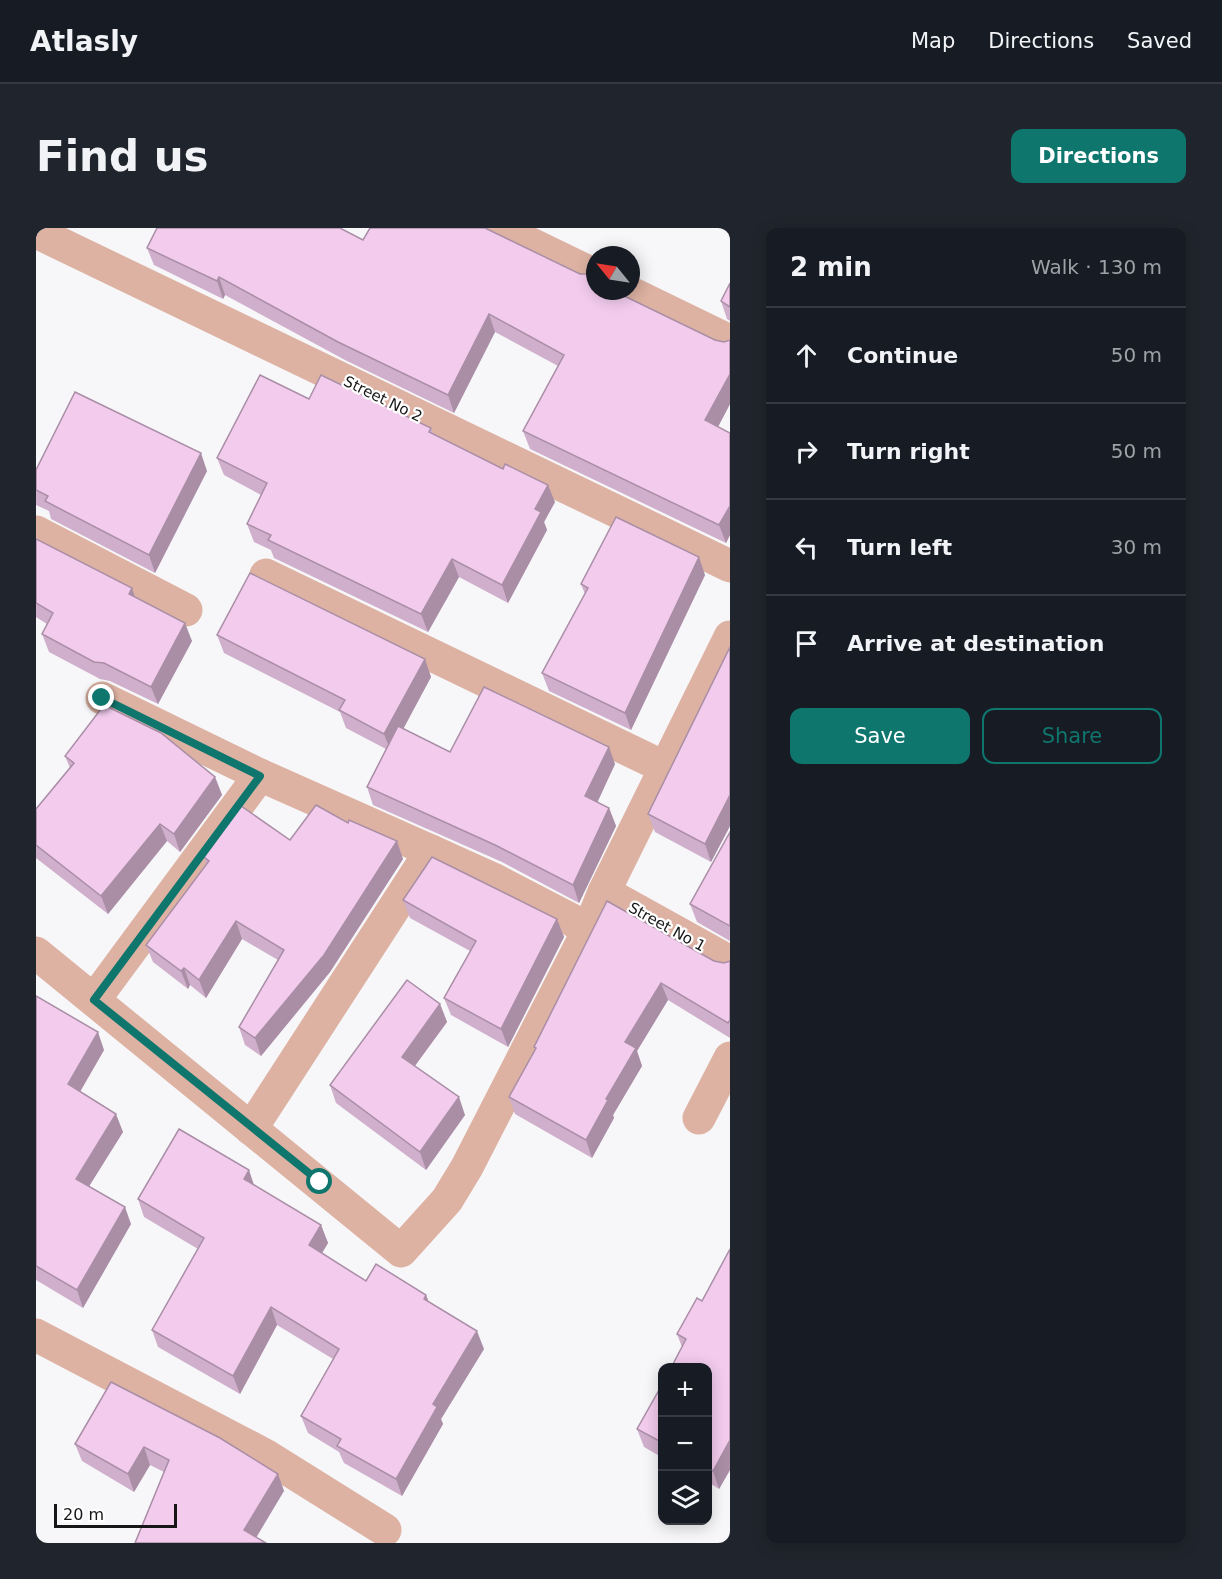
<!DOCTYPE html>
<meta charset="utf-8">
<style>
body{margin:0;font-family:"DejaVu Sans",sans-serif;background:#20242c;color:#f1f3f6}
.controls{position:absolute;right:18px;bottom:18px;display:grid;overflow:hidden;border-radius:12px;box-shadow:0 3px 15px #0003}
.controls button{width:54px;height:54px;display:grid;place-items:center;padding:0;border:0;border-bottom:2px solid #363941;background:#171b24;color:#f1f3f6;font:30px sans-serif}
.compass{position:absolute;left:550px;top:18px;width:54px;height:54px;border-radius:50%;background:#171b24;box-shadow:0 3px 15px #0003;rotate:300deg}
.scale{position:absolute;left:18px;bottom:15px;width:123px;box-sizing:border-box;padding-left:6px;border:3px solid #161617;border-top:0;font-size:16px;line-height:21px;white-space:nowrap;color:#161617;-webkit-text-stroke:4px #fff;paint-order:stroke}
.stop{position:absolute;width:18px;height:18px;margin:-14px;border:4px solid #0f766e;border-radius:50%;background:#fff}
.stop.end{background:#0f766e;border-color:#fff;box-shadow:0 2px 6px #0008}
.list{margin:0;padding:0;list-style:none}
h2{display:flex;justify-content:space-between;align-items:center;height:78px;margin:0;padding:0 24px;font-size:26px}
h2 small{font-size:20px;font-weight:400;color:#9ea1a6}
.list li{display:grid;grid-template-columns:39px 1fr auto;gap:18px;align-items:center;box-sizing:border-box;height:96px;padding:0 24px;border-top:2px solid #363941}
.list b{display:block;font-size:22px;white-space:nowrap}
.list em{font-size:20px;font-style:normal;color:#9ea1a6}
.actions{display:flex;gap:12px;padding:18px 24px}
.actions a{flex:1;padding:14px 0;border:2px solid #0f766e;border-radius:12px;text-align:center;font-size:21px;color:#0f766e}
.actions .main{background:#0f766e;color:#fff}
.icon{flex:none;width:33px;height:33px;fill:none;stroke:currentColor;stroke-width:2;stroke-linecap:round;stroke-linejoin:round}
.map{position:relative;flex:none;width:694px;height:1315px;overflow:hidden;border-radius:12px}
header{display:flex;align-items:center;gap:36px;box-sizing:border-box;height:84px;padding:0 30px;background:#171b24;border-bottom:2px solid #363941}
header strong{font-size:28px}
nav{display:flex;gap:33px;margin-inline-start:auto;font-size:21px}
.intro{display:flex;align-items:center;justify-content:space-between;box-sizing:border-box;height:144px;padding:0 36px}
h1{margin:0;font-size:42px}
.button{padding:15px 27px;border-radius:12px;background:#0f766e;color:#fff;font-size:21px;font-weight:700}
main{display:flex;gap:36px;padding:0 36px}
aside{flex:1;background:#171b24;border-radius:12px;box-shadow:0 3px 15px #0003}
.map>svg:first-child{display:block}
</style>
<header>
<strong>Atlasly</strong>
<nav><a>Map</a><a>Directions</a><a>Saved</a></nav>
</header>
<div class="intro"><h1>Find us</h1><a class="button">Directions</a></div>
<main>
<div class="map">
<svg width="694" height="1315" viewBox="0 0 694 1315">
<rect width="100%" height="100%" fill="#f7f7fa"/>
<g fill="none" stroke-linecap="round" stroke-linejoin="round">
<g stroke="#ddb2a2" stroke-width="33">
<path d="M462,0l97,47"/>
<path d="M0,4l694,334"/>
<path d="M591,63l103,50"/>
<path d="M0,304l150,78"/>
<path d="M230,347l400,193"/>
<path d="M66,470l158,77 171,76"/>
<path d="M568,664l126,70"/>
<path d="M0,725l365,298 46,-51 20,-33 122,-238 15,-37 126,-255"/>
<path d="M58,772l166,-225"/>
<path d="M663,890l31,-60"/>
<path d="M215,901l180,-278 62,28 96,50"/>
<path d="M0,1107l229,120 120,75"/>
</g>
</g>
<g fill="#d0afcc">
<path d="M327,12l232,51 120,49 9,2 6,-2v64l-12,23 12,6v102l-4,8 -196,-94 -7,-18 35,-65 -63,-34 -41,81 -109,-53 -120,-65 -2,4 -69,-34 -7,-17z"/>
<path d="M694,55v38l-3,-2 -6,-18z"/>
<path d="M273,171l122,29 2,5 122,69 -11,20 3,8 -39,73 -49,-26 -31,55 -154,-74 -3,-8 -17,-8 -7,-18 14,-29 -37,-20 -7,-17z"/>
<path d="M0,242l171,1 -52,102 -104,-54 -2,-8 -13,-6z"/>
<path d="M0,311l99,57 57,45 -34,63 -48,-23 -10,-2 -51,-27 -7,-18 5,-10 -11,-7z"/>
<path d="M669,347l-74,155 -82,-39 -7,-18 43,-79 -4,-10z"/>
<path d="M181,407l208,24 6,18 -28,51 47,24 165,12 -18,38 12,6 7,18 -37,77 -77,-41 -129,-57 -6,-18 19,-38 -40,-21 -6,-16 -116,-59z"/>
<path d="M694,419v179l-19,36 -56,-30 -7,-18z"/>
<path d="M29,528l150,21 7,18 -42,57 -13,-11 -59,73 -72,-56v-49l34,-41z"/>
<path d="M694,604v109l-33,-19 -7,-18z"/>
<path d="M254,612l113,19 -73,113 -69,84 -16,-11 -6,-18 39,-67 -36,-21 -36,59 -16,-13 -2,4 -35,-27 -7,-17 60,-81 -2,-7z"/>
<path d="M367,672l154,19 7,18 -56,110 -57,-32 -7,-17 26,-47 -60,-33z"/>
<path d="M571,673l107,60 10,2 6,-2v77l-62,-38 -31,51 5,15 -29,49 1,3 -22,40 -77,-44 -6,-17 26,-47 -1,-3z"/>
<path d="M0,768l68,54 -24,42 43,40 -34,54 42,38 -48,84 -47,-28z"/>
<path d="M404,776l7,18 -32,44 50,49 -39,55 -90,-67 -6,-18z"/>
<path d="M219,958l66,39 7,18 -6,10 44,28 60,14 3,8 55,46 -43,70 2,5 -41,72 -58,-33 -5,-11 -31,-19 -7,-17 32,-57 -56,-34 -37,69 -82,-47 -6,-17 46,-81 -54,-32 -6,-18z"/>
<path d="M694,1021v221l-11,19 -11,-7v-114l-26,-21 -5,-13 25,-33z"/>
<path d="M75,1154l167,92 6,17 -149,52 29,-71 -14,-7 -16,27 -52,-31 -7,-17z"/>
<path d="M627,1155v75l-19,-11 -7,-18z"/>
</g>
<g fill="#a98ea6">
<path d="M183,49l6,18 -2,4 -6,-18z"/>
<path d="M453,86l6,18 -41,81 -6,-18z"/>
<path d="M694,146v30l-18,34 -7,-18z"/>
<path d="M165,225l6,18 -52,102 -6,-18z"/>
<path d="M512,257l7,17 -11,20 3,8 -39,73 -6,-18 33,-76z"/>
<path d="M694,278v29l-4,8 -7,-18z"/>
<path d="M663,329l6,18 -74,155 -6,-17z"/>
<path d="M416,331l7,18 -31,55 -7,-18z"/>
<path d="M96,360l6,18 -9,-12z"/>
<path d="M149,395l7,18 -34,63 -7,-17z"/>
<path d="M389,431l6,18 -40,75 -7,-18z"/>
<path d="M573,519l6,17 -23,50 -7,-18z"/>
<path d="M179,549l7,18 -42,57 -6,-18z"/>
<path d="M694,567v31l-19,36 -6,-18z"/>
<path d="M573,580l7,18 -37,77 -6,-18z"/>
<path d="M124,596l7,17 -59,73 -7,-18z"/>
<path d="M361,613l6,18 -73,113 -69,84 -6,-18z"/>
<path d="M521,691l7,18 -56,110 -7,-18z"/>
<path d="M200,693l6,18 -36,59 -7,-18z"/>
<path d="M148,740l6,17 -2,4 -7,-18z"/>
<path d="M625,755l7,17 -31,51 5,15 -29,49 1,3 -22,40 -6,-18 20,-41 19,-57z"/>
<path d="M404,776l7,18 -39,53 -6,-18z"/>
<path d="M62,804l6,18 -30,52 -6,-18z"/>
<path d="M423,869l6,18 -39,55 -6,-18z"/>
<path d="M80,886l7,18 -40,64 -7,-17z"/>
<path d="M213,942l6,18 -11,-9z"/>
<path d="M89,979l6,17 -48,84 -6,-18z"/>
<path d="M285,997l7,18 -12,20 -7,-18z"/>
<path d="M390,1067l7,18 -9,-14z"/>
<path d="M235,1079l6,18 -37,69 -7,-18z"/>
<path d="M441,1103l7,18 -43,70 2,5 -41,72 -6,-17 37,-75z"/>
<path d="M694,1212v30l-11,19 -6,-18z"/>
<path d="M108,1219l6,18 -16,27 -6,-18z"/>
<path d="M242,1246l6,17 -31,52 -9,-13z"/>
</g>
<g fill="#f2cbed" stroke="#a98ea6" stroke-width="1.5">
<path d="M121,0h183l23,12 7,-12h115l95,46h15v17h19l101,49 9,2 6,-2v34l-25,46 25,13v73l-11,19 -196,-94 41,-76 -75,-41 -41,81 -110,-53 -119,-65 -2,4 -70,-33z"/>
<path d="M694,55v24l-9,-6z"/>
<path d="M224,147l49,24 12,-24 110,53 -2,4 74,37 2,-5 43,21 -13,24 6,3 -39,73 -50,-26 -31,55 -153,-74 3,-5 -24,-11 20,-41 -50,-25z"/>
<path d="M39,164l126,61 -52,102 -104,-54 3,-5 -12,-6v-20z"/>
<path d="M580,289l83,40 -74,156 -83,-40 46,-85 -7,-4z"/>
<path d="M0,311l96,49 -3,6 56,29 -34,64 -47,-24 -10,-1 -52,-28 11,-21 -17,-10z"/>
<path d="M214,345l175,86 -41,75 -45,-24 6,-10 -128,-65z"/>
<path d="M694,419v148l-25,49 -57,-30z"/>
<path d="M448,459l125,60 -24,49 24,12 -36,77 -78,-40 -128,-58 31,-61 52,26z"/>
<path d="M68,477l57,28 54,44 -41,57 -14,-10 -59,72 -65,-51v-36l38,-46 -9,-7z"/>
<path d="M280,577l32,18 1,-3 48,21 -73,114 -69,83 -16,-11 45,-77 -48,-29 -37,59 -15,-12 -3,3 -35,-26 63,-84 -5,-4 37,-51 49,34z"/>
<path d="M694,604v94l-40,-22z"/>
<path d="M396,629l125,62 -56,110 -57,-31 32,-57 -73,-41z"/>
<path d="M571,673l107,60 10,2 6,-2v59l-2,3 -67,-40 -36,59 11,6 -30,51 2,1 -22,40 -77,-43 27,-49 -2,-1z"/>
<path d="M371,752l33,24 -38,53 57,40 -39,55 -90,-67z"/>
<path d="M0,768l62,36 -30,52 48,30 -40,65 49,28 -48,83 -41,-24z"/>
<path d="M143,901l70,41 -5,9 77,46 -12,20 57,36 10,-17 50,31 -2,4 53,32 -44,73 4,3 -41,72 -59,-33 4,-7 -40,-23 38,-67 -68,-42 -38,69 -81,-46 52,-92 -66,-39z"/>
<path d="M694,1021v191l-17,31 -5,-3v-100h-37l15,-29 -9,-5 20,-36 5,3z"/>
<path d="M75,1154l109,56 58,36 -34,56 22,13h-131l34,-83 -25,-13 -16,27 -53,-30z"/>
<path d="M627,1155v60l-26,-14z"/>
</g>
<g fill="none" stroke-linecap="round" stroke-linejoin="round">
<path stroke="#0f766e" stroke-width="8" d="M66,470l158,78 -166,224 226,182"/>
</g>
<g text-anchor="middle" stroke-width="4.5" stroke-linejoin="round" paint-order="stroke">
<g font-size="15" fill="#161617" stroke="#fff">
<text transform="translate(347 171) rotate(26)" y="5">Street No 2</text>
<text transform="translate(631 699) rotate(29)" y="5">Street No 1</text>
</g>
</g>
</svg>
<div class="controls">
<button>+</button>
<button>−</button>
<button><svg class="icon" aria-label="layers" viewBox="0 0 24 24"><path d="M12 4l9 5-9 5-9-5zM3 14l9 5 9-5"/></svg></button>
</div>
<svg class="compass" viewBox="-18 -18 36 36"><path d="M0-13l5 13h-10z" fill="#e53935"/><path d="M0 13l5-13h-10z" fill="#9ea1a6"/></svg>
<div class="scale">20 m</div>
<div class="stop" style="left:284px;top:954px"></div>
<div class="stop end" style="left:66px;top:470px"></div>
</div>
<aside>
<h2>2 min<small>Walk · 130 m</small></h2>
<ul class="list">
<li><svg class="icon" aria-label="ahead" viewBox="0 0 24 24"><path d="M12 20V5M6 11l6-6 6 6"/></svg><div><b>Continue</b></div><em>50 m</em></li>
<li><svg class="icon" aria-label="right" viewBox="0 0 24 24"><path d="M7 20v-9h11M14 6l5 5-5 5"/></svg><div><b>Turn right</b></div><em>50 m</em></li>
<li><svg class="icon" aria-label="left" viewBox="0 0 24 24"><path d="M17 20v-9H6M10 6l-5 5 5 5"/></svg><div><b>Turn left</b></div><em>30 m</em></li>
<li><svg class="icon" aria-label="arrive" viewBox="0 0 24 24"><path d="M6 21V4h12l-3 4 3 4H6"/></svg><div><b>Arrive at destination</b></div></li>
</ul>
<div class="actions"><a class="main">Save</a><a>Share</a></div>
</aside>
</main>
